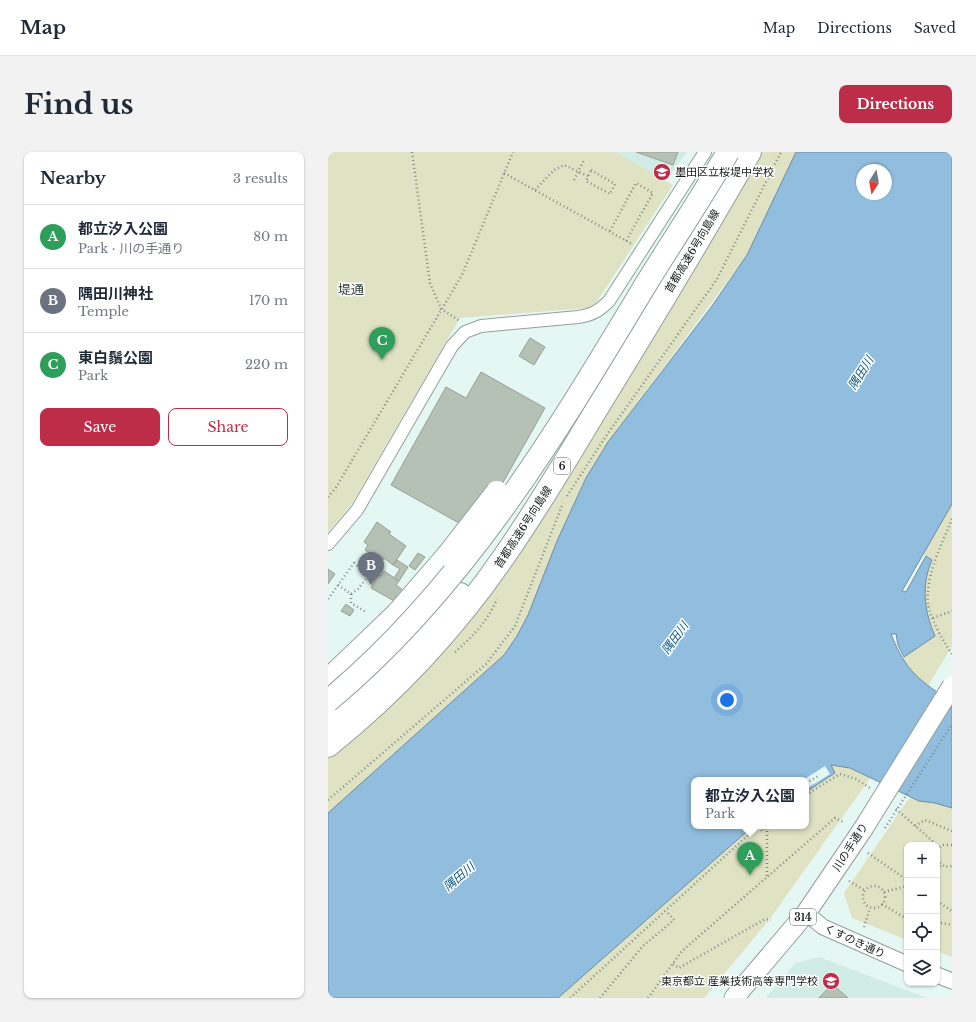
<!DOCTYPE html>
<meta charset="utf-8">
<style>
body{margin:0;font-family:"Libre Baskerville","Noto Sans JP",serif;background:#f2f2f3;color:#1f2937}
.controls{position:absolute;right:12px;bottom:12px;display:grid;overflow:hidden;border-radius:8px;box-shadow:0 1px 3px #0004}
.controls button{width:36px;height:36px;display:grid;place-items:center;padding:0;border:0;border-bottom:1px solid #e0e1e3;background:#fff;color:#1f2937;font:20px sans-serif}
.compass{position:absolute;left:528px;top:12px;width:36px;height:36px;border-radius:50%;background:#fff;box-shadow:0 1px 3px #0004;rotate:191deg}
.you{position:absolute;left:399px;top:548px;width:14px;height:14px;margin:-10px;border:3px solid #fff;border-radius:50%;background:#1a73e8;box-shadow:0 0 0 6px #1a73e833}
.badge{display:grid;place-items:center;width:26px;height:26px;border-radius:50%;background:#be2d47;color:#fff;font-size:13px;font-weight:700}
.pin{position:absolute;translate:-50% -33px;filter:drop-shadow(0 1px 2px #0008)}
.pin::after{content:'';position:absolute;top:21px;width:14px;height:12px;background:inherit;clip-path:polygon(0 0,100% 0,50% 100%)}
.popup{position:absolute;left:363px;top:625px;width:118px;height:52px;box-sizing:border-box;display:grid;place-content:center;border-radius:8px;background:#fff;filter:drop-shadow(0 1px 3px #0005);font-size:13px;white-space:nowrap;color:#747a83}
.popup b{font-size:15px;color:#1f2937}
.popup::after{content:'';position:absolute;left:50%;top:100%;margin-left:-8px;border:8px solid transparent;border-top-color:#fff}
.list{margin:0;padding:0;list-style:none}
h2{display:flex;justify-content:space-between;align-items:center;height:52px;margin:0;padding:0 16px;font-size:17px}
h2 small{font-size:13px;font-weight:400;color:#747a83}
.list li{display:grid;grid-template-columns:26px 1fr auto;gap:12px;align-items:center;box-sizing:border-box;height:64px;padding:0 16px;border-top:1px solid #e0e1e3}
.list b{display:block;font-size:15px;white-space:nowrap}
.list p{margin:0;font-size:13px;white-space:nowrap;color:#747a83}
.list em{font-size:13px;font-style:normal;color:#747a83}
.actions{display:flex;gap:8px;padding:12px 16px}
.actions a{flex:1;padding:9px 0;border:1px solid #be2d47;border-radius:8px;text-align:center;font-size:14px;color:#be2d47}
.actions .main{background:#be2d47;color:#fff}
.icon{flex:none;width:22px;height:22px;fill:none;stroke:currentColor;stroke-width:2;stroke-linecap:round;stroke-linejoin:round}
.map{position:relative;flex:none;width:624px;height:846px;overflow:hidden;border-radius:8px}
header{display:flex;align-items:center;gap:24px;box-sizing:border-box;height:56px;padding:0 20px;background:#fff;border-bottom:1px solid #e0e1e3}
header strong{font-size:19px}
nav{display:flex;gap:22px;margin-inline-start:auto;font-size:14px}
.intro{display:flex;align-items:center;justify-content:space-between;box-sizing:border-box;height:96px;padding:0 24px}
h1{margin:0;font-size:28px}
.button{padding:10px 18px;border-radius:8px;background:#be2d47;color:#fff;font-size:14px;font-weight:700}
main{display:flex;gap:24px;padding:0 24px}
aside{flex:1;background:#fff;border-radius:8px;box-shadow:0 1px 3px #0004}
.map>svg:first-child{display:block}
</style>
<header>
<strong>Map</strong>
<nav><a>Map</a><a>Directions</a><a>Saved</a></nav>
</header>
<div class="intro"><h1>Find us</h1><a class="button">Directions</a></div>
<main>
<aside>
<h2>Nearby<small>3 results</small></h2>
<ul class="list">
<li><span class="badge" style="background:#2e9e5b">A</span><div><b>都立汐入公園</b><p>Park · 川の手通り</p></div><em>80 m</em></li>
<li><span class="badge" style="background:#6b7280">B</span><div><b>隅田川神社</b><p>Temple</p></div><em>170 m</em></li>
<li><span class="badge" style="background:#2e9e5b">C</span><div><b>東白鬚公園</b><p>Park</p></div><em>220 m</em></li>
</ul>
<div class="actions"><a class="main">Save</a><a>Share</a></div>
</aside>
<div class="map">
<svg width="624" height="846" viewBox="0 0 624 846">
<rect width="100%" height="100%" fill="#e5f7f2"/>
<g fill="#d1ece5">
<path d="M288,0h71l-21,29z"/>
<path d="M491,805l108,41h-161l29,-35z"/>
</g>
<g fill="#dfe2c3">
<path d="M0,0h288l57,33 -77,118 -8,5 -128,10 -109,187 -23,27z"/>
<path d="M412,0h57l-50,103 -139,187 -22,36 -29,63 -29,74 -11,21 -13,19 -176,158v-77l146,-146 132,-209z"/>
<path d="M624,352v142l-24,40 -20,-18 -6,-10 33,-22c-11,-25 -14,-51 -3,-76l-9,-6z"/>
<path d="M624,579v226l-15,-6v-106h-30v95l-55,-22 -8,-25 63,-92 8,-6z"/>
<path d="M502,613l20,3 21,9 -102,143 -65,78h-146l195,-172h53v-34l29,-19z"/>
</g>
<path fill="#91bdde" stroke="#6c8da4" fill-rule="evenodd" d="M468,0h156v352l-50,87 4,1 20,-36 6,4c-11,25 -8,51 3,76l-31,21 -6,-12 -2,-11h-5c15,38 28,46 61,68v106l-17,-5 -16,-2 -69,-33 -19,-3 4,8 -29,19v-12h-112v46h59l-195,172h-230v-185l176,-158 13,-19 11,-21 29,-74 29,-63 22,-36 104,-136 35,-51zM534,18h24v24h-24z"/>
<path fill="#e5f7f2" d="M497,614l5,8 -24,15v-9h-3z"/>
<g fill="#b6c1b5" stroke="#97a196">
<path d="M308,0h42l-5,13z"/>
<path d="M202,186l15,9 -11,18 -15,-9z"/>
<path d="M153,220l64,36 -70,124 -84,-47 55,-98 20,11z"/>
<path d="M49,370l14,10 -2,2 17,12 -13,19 -9,-7 -2,3 -17,-11 3,-5 -4,-3z"/>
<path d="M90,401l7,4 -10,13 -6,-4z"/>
<path d="M69,408l11,7 -9,14 -5,-3 6,-9 -7,-4z"/>
<path d="M0,417l7,5 -7,10z"/>
<path d="M56,419l15,10 -3,4 8,6 -8,11 -25,-14 7,-14 3,2z"/>
<path d="M18,452l8,6 -4,6 -9,-5z"/>
<path d="M504,832l16,14h-29z"/>
</g>
<g fill="none" stroke-linecap="round" stroke-linejoin="round">
<defs>
<path id="minor" d="M0,392l29,-34 95,-164 13,-14 16,-6 97,-9c14,-2 21,-6 31,-16l96,-149"/>
<g id="tertiary">
<path d="M478,761l17,14 84,37"/>
<path d="M609,823l15,6"/>
</g>
<path id="primary" d="M406,846l72,-85 57,-84"/>
<g id="motorway">
<path d="M0,528l69,-66 51,-59"/>
<path d="M0,570c47,-40 90,-83 132,-128"/>
<path d="M0,594c68,-55 128,-119 177,-191 35,-50 65,-102 96,-153 51,-83 101,-166 149,-250"/>
</g>
</defs>
<use href="#minor" stroke="#90a09b" stroke-width="14"/>
<use href="#tertiary" stroke="#90a09b" stroke-width="17"/>
<use href="#primary" stroke="#90a09b" stroke-width="21"/>
<use href="#motorway" stroke="#90a09b" stroke-width="24"/>
<g stroke="#808c89" stroke-width="2.5" stroke-dasharray="1 3" stroke-linecap="butt">
<path d="M84,0l18,131 11,26 19,12"/>
<path d="M263,18l24,14 -5,10 -24,-13z"/>
<path d="M176,21l128,71"/>
<path d="M246,28l10,-20"/>
<path d="M207,38l19,-20 10,-5 24,11"/>
<path d="M282,79l26,-48 17,10 -27,48"/>
<path d="M239,344l37,-57 113,-160 64,-127"/>
<path d="M0,345l7,-8 127,-214 51,-123"/>
<path d="M624,367c-10,25 -27,57 -24,85 2,14 16,39 24,50"/>
<path d="M10,433l13,9 7,-5 11,-14"/>
<path d="M23,442v9l15,9"/>
<path d="M0,447l26,-36 17,14"/>
<path d="M605,466l19,-7"/>
<path d="M127,500c17,-15 33,-31 42,-53"/>
<path d="M478,631l14,-8"/>
<path d="M478,643l34,-21 16,5 14,9"/>
<path d="M0,648l158,-136 29,-38 48,-123"/>
<path d="M568,657l41,36"/>
<path d="M587,674l10,-6 27,11"/>
<path d="M439,675v51"/>
<path d="M609,698l5,-5h10"/>
<path d="M540,701l39,27"/>
<path d="M609,708l8,7 7,-1"/>
<path d="M609,717l4,-4"/>
<path d="M521,729l15,9"/>
<circle cx="546" cy="745" r="11"/>
<path d="M556,740l23,-6"/>
<path d="M609,749l15,10"/>
<path d="M554,752l25,15"/>
<path d="M609,770l15,3"/>
<path d="M536,775l6,-19"/>
<path d="M345,812l6,4 86,-49 6,1"/>
<path d="M242,846l188,-172 4,5 5,-5"/>
<path d="M272,846l43,-52 31,-26 -8,-9"/>
<path d="M320,846l34,-47 153,-133 8,4"/>
</g>
<use href="#minor" stroke="#fff" stroke-width="12"/>
<use href="#tertiary" stroke="#fff" stroke-width="15"/>
<use href="#primary" stroke="#fff" stroke-width="19"/>
<use href="#motorway" stroke="#fff" stroke-width="22"/>
<defs>
<path id="primary-bridge" d="M535,677l89,-143"/>
<g id="motorway-bridge">
<path d="M120,403l49,-63"/>
<path d="M0,549c135,-112 226,-264 315,-412 28,-46 58,-90 85,-137"/>
</g>
</defs>
<use href="#primary-bridge" stroke="#90a09b" stroke-width="21" stroke-linecap="butt"/>
<use href="#motorway-bridge" stroke="#90a09b" stroke-width="24" stroke-linecap="butt"/>
<path stroke="#808c89" stroke-width="2.5" stroke-dasharray="1 3" stroke-linecap="butt" d="M557,676l67,-104"/>
<use href="#primary-bridge" stroke="#fff" stroke-width="19"/>
<use href="#motorway-bridge" stroke="#fff" stroke-width="22"/>
</g>
<defs>
<symbol id="school-disc" viewBox="-11 -11 22 22"><circle r="9.5" fill="#be2d47" stroke="#fff"/><path d="M0-5L7-2L0 1L-7-2ZM-4 1L0 2.5L4 1V4Q0 6-4 4Z" fill="#fff"/></symbol>
<symbol id="university-disc" viewBox="-11 -11 22 22"><circle r="9.5" fill="#be2d47" stroke="#fff"/><path d="M0-5L7-2L0 1L-7-2ZM-4 1L0 2.5L4 1V4Q0 6-4 4Z" fill="#fff"/></symbol>
</defs>
<g fill-rule="evenodd">
<use href="#school-disc" x="324" y="10" width="20" height="20"/>
<use href="#university-disc" x="493" y="819" width="20" height="20"/>
</g>
<g text-anchor="middle" stroke-width="3" stroke-linejoin="round" paint-order="stroke">
<g fill="#fff" stroke="#5c615f" stroke-width="1">
<rect x="226" y="306" width="16" height="16" rx="3"/>
<rect x="462" y="757" width="26" height="16" rx="3"/>
</g>
<g font-size="10" font-weight="bold" fill="#161d1b">
<text x="234" y="318">6</text>
<text x="475" y="769">314</text>
</g>
<g font-size="11" fill="#161d1b" stroke="#fff" text-anchor="start">
<text x="347" y="24">墨田区立桜堤中学校</text>
<text x="490" y="833" text-anchor="end">東京都立 産業技術高等専門学校</text>
</g>
<g font-size="11" fill="#161d1b" stroke="#fff">
<text transform="translate(364 99) rotate(-59)" y="4">首都高速6号向島線</text>
<text transform="translate(195 375) rotate(-57)" y="4">首都高速6号向島線</text>
<text transform="translate(522 695) rotate(-57)" y="4">川の手通り</text>
<text transform="translate(527 789) rotate(25)" y="4">くすのき通り</text>
</g>
<g font-size="12" font-style="italic" fill="#0e5882" stroke="#fff">
<text transform="translate(533 221) rotate(-58)" y="4">隅田川</text>
<text transform="translate(347 486) rotate(-54)" y="4">隅田川</text>
<text transform="translate(131 725) rotate(-41)" y="4">隅田川</text>
</g>
<g font-size="13" fill="#32403c" stroke="#fff">
<text x="23" y="142">堤通</text>
</g>
</g>
</svg>
<div class="controls">
<button>+</button>
<button>−</button>
<button><svg class="icon" aria-label="locate" viewBox="0 0 24 24"><circle cx="12" cy="12" r="6"/><path d="M12 2v4M12 18v4M2 12h4M18 12h4"/></svg></button>
<button><svg class="icon" aria-label="layers" viewBox="0 0 24 24"><path d="M12 4l9 5-9 5-9-5zM3 14l9 5 9-5"/></svg></button>
</div>
<svg class="compass" viewBox="-18 -18 36 36"><path d="M0-13l5 13h-10z" fill="#e53935"/><path d="M0 13l5-13h-10z" fill="#747a83"/></svg>
<div class="you"></div>
<div class="pin badge" style="left:422px;top:723px;background:#2e9e5b">A</div>
<div class="popup"><b>都立汐入公園</b>Park</div>
<div class="pin badge" style="left:43px;top:433px;background:#6b7280">B</div>
<div class="pin badge" style="left:54px;top:208px;background:#2e9e5b">C</div>
</div>
</main>
